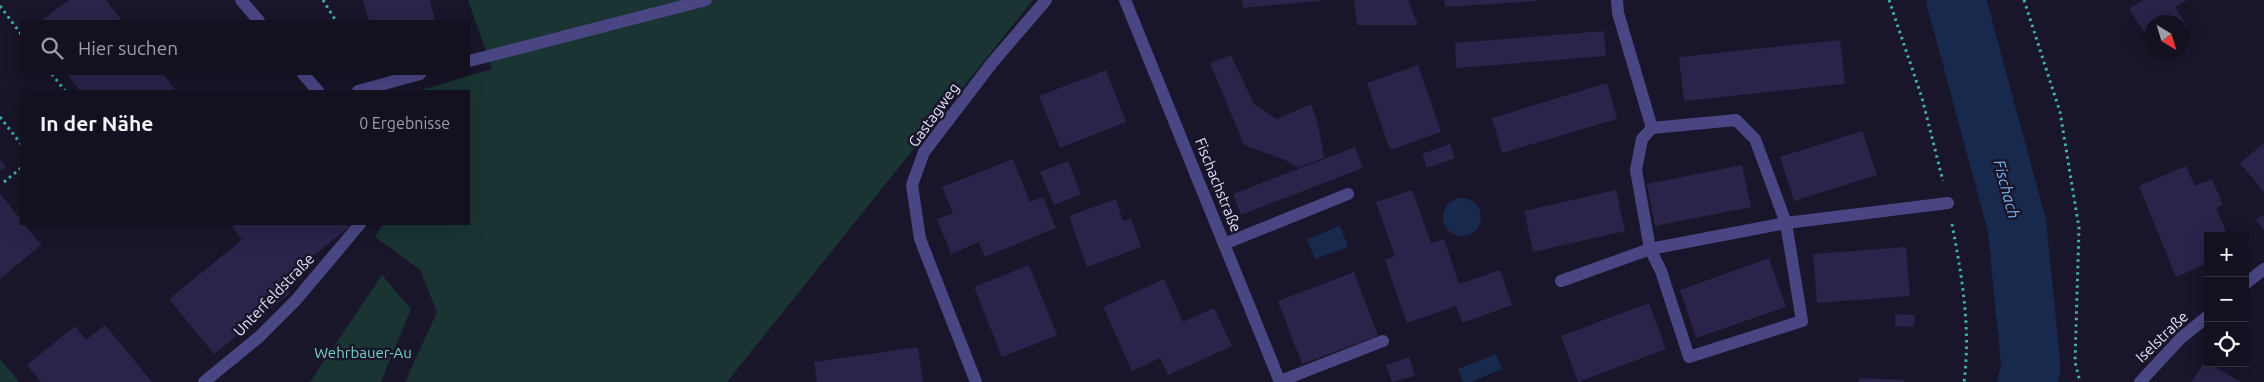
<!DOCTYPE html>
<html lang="de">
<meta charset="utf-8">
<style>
body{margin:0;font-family:Ubuntu,sans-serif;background:#201e2d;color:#f1f3f6}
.controls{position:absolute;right:15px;bottom:15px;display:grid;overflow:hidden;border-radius:0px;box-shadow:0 5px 20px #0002}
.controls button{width:45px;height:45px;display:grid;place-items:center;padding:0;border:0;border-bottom:1px solid #32303e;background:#131020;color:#f1f3f6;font:25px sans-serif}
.compass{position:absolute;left:2144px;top:15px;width:45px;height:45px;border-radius:50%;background:#131020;box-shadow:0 5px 20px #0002;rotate:142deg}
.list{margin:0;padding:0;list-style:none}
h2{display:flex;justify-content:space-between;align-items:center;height:65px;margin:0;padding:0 20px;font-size:21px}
h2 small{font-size:16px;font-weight:400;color:#9d9da5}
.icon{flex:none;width:28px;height:28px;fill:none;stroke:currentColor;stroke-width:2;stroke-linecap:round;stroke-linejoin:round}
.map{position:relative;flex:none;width:2264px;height:382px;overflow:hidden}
.search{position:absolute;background:#131020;box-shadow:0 5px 20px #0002;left:20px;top:20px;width:450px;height:55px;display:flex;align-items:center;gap:12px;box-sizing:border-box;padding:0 18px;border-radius:0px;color:#9d9da5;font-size:19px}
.panel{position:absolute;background:#131020;box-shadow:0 5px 20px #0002;left:20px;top:90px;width:450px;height:135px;border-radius:0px}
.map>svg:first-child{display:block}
</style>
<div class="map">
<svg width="2264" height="382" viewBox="0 0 2264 382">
<rect width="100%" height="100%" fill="#19152a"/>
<g fill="#193433">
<path d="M468,0h565l-306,382h-322l32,-70 -17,-42 -45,-33 8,-13h86v-133h-51l74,-22z"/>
<path d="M382,275l29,34 -30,73h-71z"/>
<path d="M0,359l19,23h-19z"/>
</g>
<g fill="#172a4d">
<circle cx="1462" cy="217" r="19"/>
<path d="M1340,226l8,21 -33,12 -8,-20z"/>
<path d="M1496,354l6,15 -31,13h-8l-5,-13z"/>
</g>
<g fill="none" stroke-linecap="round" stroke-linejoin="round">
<path stroke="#172a4d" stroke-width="59" d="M1956,0l61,226 14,141 -4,15"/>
</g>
<g fill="#2b2349">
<path d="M69,0h37l16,21h-81z"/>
<path d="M363,0h67l5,21h-66z"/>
<path d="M1242,0h77v1l-76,7z"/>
<path d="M1354,0h54l10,25h-61z"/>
<path d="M1444,0h93v1l-92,6z"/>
<path d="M2143,0h44l-12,7 12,19 -5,3v-7h-30v22l-23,-35z"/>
<path d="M1604,31l2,25 -150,12 -1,-25z"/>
<path d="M1840,40l5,44 -161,17 -5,-44z"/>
<path d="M1231,55l23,49 23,15 34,-15 7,20 6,34 -27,10 -12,-8 -41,-15 -34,-82z"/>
<path d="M1418,65l23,67 -51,18 -23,-67z"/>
<path d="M1106,70l20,52 -66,26 -21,-52z"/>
<path d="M67,74h96l13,17h-96z"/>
<path d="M1607,83l10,36 -115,34 -10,-35z"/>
<path d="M1862,131l15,44 -83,26 -14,-44z"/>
<path d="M2264,143v49l-24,-29z"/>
<path d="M1450,144l5,14 -28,10 -5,-14z"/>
<path d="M1355,147l8,21 -122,47 -8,-21z"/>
<path d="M1013,159l17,43 13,-5 13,31 -71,29 -6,-15 -28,12 -14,-35 16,-6 -11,-26z"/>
<path d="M0,160l6,7 -6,4z"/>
<path d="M1068,161l13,33 -27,11 -14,-33z"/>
<path d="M1742,165l9,42 -96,19 -8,-42z"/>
<path d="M2186,166l9,20 17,-7 11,26 -7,3 10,23 -4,5h-14v27l-32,14 -37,-91z"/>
<path d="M1412,190l19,53 13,-4 15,45 41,-14 12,35 -50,18 -6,-17 -49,17 -22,-63 10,-4 -19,-54z"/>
<path d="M1616,190l9,41 -92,21 -9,-41z"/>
<path d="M0,193l21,27v4h3l17,21 -41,34z"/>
<path d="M1116,199l7,22 8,-3 10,29 -54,20 -18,-51z"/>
<path d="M2264,214v16l-8,-10z"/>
<path d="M236,224h111l2,3 -68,55 9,11 -76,61 -45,-55 73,-59 -10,-13z"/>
<path d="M1906,247l4,49 -93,7 -4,-49z"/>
<path d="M1769,258l17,49 -90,31 -16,-48z"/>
<path d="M1029,265l28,70 -55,22 -28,-70z"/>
<path d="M1354,272l24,64 -76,28 -24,-63z"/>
<path d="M1164,279l19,43 31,-14 18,38 -64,29 -8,-17 -28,13 -29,-64z"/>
<path d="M1649,303l17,46 -88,33 -17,-46z"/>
<path d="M1895,314l20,1 -1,12 -19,-1z"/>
<path d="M105,325l47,57h-111l-14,-17 48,-39 11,14z"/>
<path d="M918,347l5,35h-106l-3,-20z"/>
<path d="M1409,357l6,19 -23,6 -6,-17z"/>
<path d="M2206,360l2,3 33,19h-50z"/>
<path d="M1859,378l45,2v2h-45z"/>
</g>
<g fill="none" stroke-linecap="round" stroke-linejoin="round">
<g stroke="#41b0ab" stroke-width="3" stroke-dasharray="2.5 4" stroke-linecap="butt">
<path d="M323,0l13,21"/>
<path d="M1889,0l33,98 21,83"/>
<path d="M2024,0l36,112 19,116 -4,134 5,20"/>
<path d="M0,6l21,28"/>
<path d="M52,74l13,17"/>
<path d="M0,117l21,27"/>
<path d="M4,182l17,-14"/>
<path d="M1952,224c10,53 19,104 12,158"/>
</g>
<g stroke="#494683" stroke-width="12">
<path d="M241,0l18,21"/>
<path d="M1125,0l155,382"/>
<path d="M1617,0l1,13 34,115"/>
<path d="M469,61l237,-61"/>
<path d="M303,74l15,17"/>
<path d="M358,91l62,-17"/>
<path d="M1736,120l19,19 31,84 16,98 -113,36 -28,-86 -11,-22 -14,-79 6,-31 10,-11z"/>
<path d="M1224,244l124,-50"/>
<path d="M1561,281l89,-32 136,-26 162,-20"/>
<path d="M2245,284l19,-15"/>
<path d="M1280,381l103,-40"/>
<path d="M204,382l55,-45 37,-37 64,-76"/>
<path d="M976,382l-56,-143 -8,-54 12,-33 68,-89 54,-63"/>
<path d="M2140,382l41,-44 27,-22"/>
</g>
</g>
<g text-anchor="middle" stroke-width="5" stroke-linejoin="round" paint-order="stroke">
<g font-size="15" fill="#e5e2fb" stroke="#19152a">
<text transform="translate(934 115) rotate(-54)" y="5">Gastagweg</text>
<text transform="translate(1218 185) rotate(68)" y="5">Fischachstraße</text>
<text transform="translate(274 295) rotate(-46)" y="5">Unterfeldstraße</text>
<text transform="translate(2162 337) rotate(-44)" y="5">Iselstraße</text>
</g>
<g font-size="15" fill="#75d4be" stroke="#19152a">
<text x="363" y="358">Wehrbauer-Au</text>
</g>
<g font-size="16" font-style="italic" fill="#7cb8ef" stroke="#19152a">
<text transform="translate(2007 189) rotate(75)" y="6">Fischach</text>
</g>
</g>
</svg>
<div class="controls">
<button>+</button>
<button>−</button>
<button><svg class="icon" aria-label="locate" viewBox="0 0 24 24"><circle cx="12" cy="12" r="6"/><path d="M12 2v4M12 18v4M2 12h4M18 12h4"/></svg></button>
</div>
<svg class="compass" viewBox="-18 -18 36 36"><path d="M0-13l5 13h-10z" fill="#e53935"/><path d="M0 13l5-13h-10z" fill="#9d9da5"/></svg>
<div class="search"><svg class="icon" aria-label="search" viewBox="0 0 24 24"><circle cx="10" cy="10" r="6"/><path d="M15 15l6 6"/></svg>Hier suchen</div>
<section class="panel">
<h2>In der Nähe<small>0 Ergebnisse</small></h2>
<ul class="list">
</ul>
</section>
</div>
